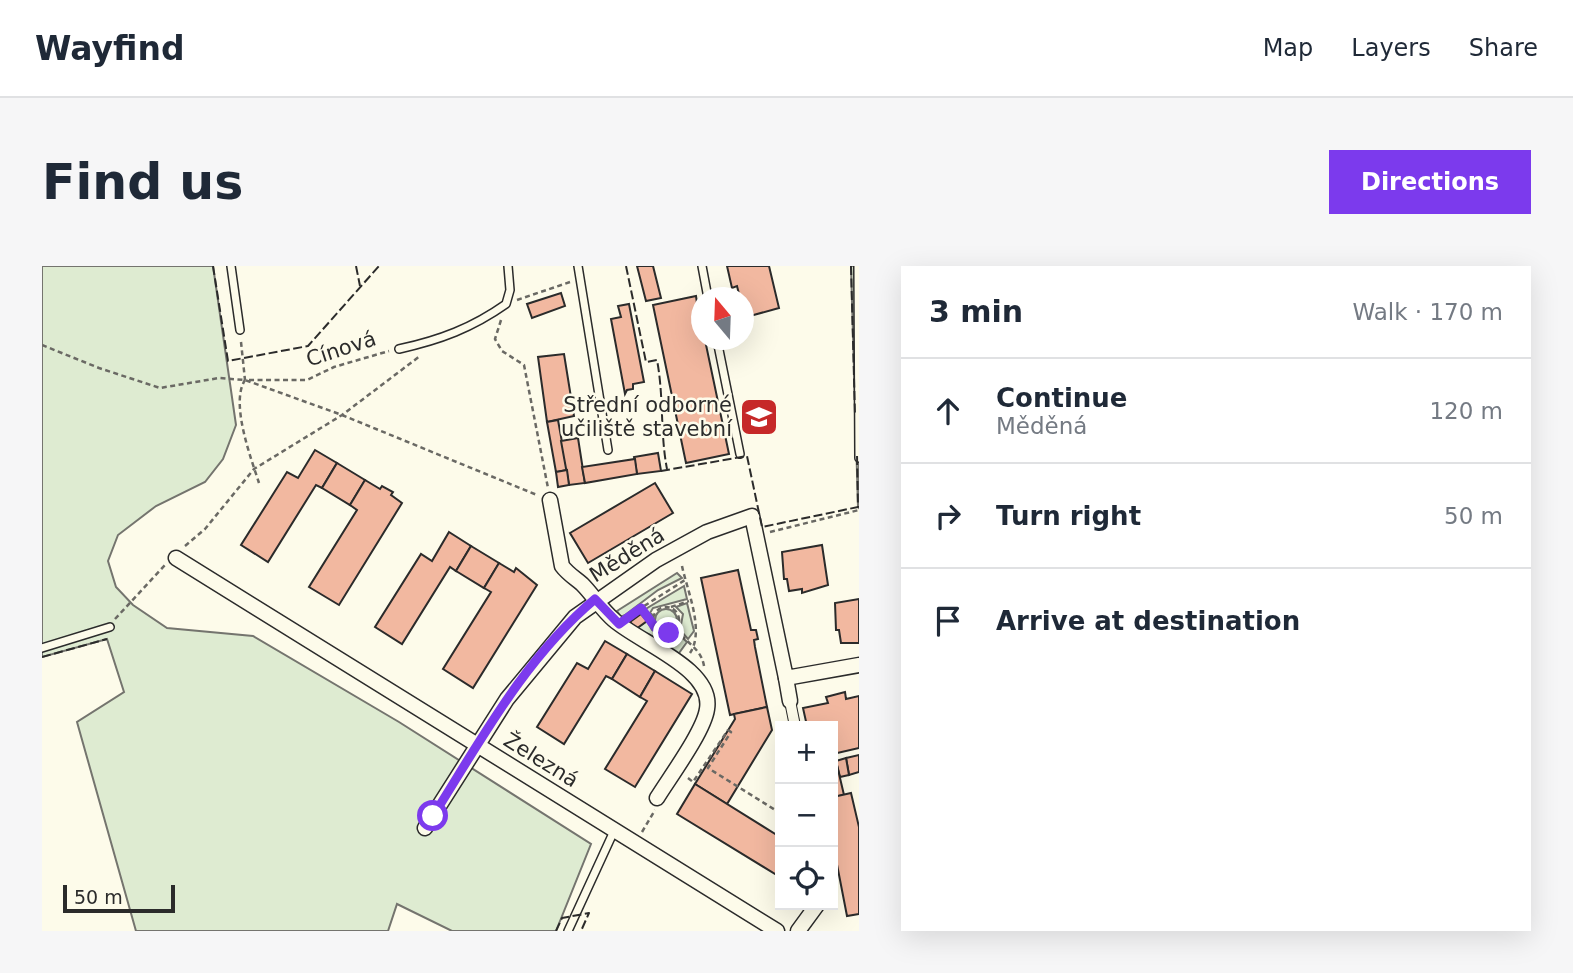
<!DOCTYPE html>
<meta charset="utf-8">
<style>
body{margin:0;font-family:"DejaVu Sans",sans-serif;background:#f6f6f7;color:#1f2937}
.controls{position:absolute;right:21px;bottom:21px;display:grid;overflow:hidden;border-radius:0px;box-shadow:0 7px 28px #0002}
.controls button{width:63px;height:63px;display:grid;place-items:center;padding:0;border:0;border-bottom:2px solid #e0e1e3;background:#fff;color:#1f2937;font:35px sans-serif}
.compass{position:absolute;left:649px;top:21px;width:63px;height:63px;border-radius:50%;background:#fff;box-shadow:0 7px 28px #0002;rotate:341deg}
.scale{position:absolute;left:21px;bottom:18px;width:112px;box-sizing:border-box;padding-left:7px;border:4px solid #2b2b2b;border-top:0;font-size:19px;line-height:24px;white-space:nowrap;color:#2b2b2b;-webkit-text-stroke:5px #fdfbea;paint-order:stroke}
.stop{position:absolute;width:21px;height:21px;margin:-16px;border:5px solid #7c3aed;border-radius:50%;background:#fff}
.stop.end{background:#7c3aed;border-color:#fff;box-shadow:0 2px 7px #0008}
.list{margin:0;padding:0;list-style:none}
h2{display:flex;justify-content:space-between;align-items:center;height:91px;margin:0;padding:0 28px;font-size:30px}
h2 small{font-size:23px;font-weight:400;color:#747a83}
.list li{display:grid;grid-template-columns:46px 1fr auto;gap:21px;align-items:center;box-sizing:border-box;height:105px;padding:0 28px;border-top:2px solid #e0e1e3}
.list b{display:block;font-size:26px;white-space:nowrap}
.list p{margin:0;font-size:23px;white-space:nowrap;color:#747a83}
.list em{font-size:23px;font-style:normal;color:#747a83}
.icon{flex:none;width:38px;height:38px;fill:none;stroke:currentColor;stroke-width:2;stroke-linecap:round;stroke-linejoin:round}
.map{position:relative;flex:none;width:817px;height:665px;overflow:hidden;border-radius:0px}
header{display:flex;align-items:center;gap:42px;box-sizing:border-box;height:98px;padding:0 35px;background:#fff;border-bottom:2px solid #e0e1e3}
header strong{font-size:33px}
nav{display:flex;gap:38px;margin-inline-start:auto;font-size:24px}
.intro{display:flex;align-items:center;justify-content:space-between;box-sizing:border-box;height:168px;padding:0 42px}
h1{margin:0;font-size:49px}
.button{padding:18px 32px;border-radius:0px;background:#7c3aed;color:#fff;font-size:24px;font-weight:700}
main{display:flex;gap:42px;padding:0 42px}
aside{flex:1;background:#fff;border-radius:0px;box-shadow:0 7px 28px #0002}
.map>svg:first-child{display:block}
</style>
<header>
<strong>Wayfind</strong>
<nav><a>Map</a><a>Layers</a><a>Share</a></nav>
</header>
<div class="intro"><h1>Find us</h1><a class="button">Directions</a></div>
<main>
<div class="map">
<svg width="817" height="665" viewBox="0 0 817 665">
<rect width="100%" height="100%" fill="#fdfbea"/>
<g fill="#deebd1" stroke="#74746e" stroke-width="2">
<path d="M0,0h171l23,159 -13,34 -18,23 -49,24 -38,29 -10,26 8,26 17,18 34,23 86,8 146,86 192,122 -35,87h-104l-55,-27 -9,27h-252l-59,-209 47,-30 -17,-53 -65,18z"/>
<path d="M809,0h8v242l-1,-1z"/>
<path d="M635,307l5,5 -24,12 -33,25 -4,2 -4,-6z"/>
<path d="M642,320l3,13 -34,9 -3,5 3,2 -4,1 -5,-6z"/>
<path d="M645,337l7,28 -6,8 -8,-9 3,-16 -7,-7z"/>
<circle cx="624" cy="354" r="11"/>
<path d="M587,355l7,8 11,-8 5,9 11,4v4l13,-6 11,10 -8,11 -5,1 -48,-31z"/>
</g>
<g fill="#f2b8a0" stroke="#2b2b2b" stroke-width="2">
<path d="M595,0h16l8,32 -15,3z"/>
<path d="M685,0h42l10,42 -29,8 -2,-10 -4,1v-9h-4l-3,-12 -5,2z"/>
<path d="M519,27l4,13 -33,12 -5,-14z"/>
<path d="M654,30l6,44h3l24,114 -43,9 -33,-158z"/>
<path d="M587,38l15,78 -11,2v5l-6,1 -2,4 -14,-75 10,-2 -3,-11z"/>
<path d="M522,88l10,62 -27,6 -9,-65z"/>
<path d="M516,154l9,50 -11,2 -9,-50z"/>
<path d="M536,172l7,45 -16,2 -8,-44z"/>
<path d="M273,184l22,13 -15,25 -6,-3 -48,77 -27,-17 46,-73 11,6z"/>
<path d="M616,187l3,18 -24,3 -3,-17z"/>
<path d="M593,193l2,15 -52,9 -3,-16z"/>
<path d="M295,197l28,17 -15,25 -28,-17z"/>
<path d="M525,204l2,15 -11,2 -2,-15z"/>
<path d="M323,214l15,9 2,-3 11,6 -2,3 11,8 -63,102 -30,-18 48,-77 -7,-5z"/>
<path d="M613,217l18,30 -85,50 -18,-30z"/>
<path d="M407,266l22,14 -15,25 -6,-4 -48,77 -27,-17 46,-73 11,7z"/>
<path d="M780,279l6,40 -26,8v-4l-13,2 -2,-12h-3l-2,-27z"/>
<path d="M429,280l28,17 -15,25 -28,-17z"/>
<path d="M457,297l15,9 2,-4 21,17 -64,103 -30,-19 48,-77 -7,-4z"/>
<path d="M696,304l13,60h5l2,9 -4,1 1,7 12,60 -37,8 -29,-137z"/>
<path d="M817,333v44h-18l-2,-13h-3l-1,-27z"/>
<path d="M599,348l6,7 -11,8 -6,-7z"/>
<path d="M563,375l22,13 -15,25 -6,-3 -42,68 -27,-17 40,-64 11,6z"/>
<path d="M585,388l28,17 -15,26 -28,-18z"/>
<path d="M613,405l37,23 -57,93 -30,-18 42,-68 -7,-4z"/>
<path d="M803,426l1,7 13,-3v52l-26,6v-28h-26l-4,-18 25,-5 -2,-6z"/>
<path d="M725,441l5,23 -45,74 -32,-20 40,-65 -1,-5z"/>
<path d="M817,489v17l-10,3 -3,-17z"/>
<path d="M804,492l3,17 -9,2 -4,-16z"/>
<path d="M791,495h3l8,34 -11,2z"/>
<path d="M653,518l85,53v40l-103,-63z"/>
<path d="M809,527l8,34v87l-12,2 -14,-72v-47z"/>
</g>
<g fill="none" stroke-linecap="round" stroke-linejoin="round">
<defs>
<g id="service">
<path d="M189,0l9,64"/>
<path d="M536,0l30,184"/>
<path d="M660,0l6,32"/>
<path d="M816,0l1,192"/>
<path d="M675,74l23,114"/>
<path d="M357,83c41,-9 73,-21 107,-45l4,-14 -2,-24"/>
<path d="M0,382l68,-21"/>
<path d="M526,665l46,-100"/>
</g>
<path id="pedestrian" d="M748,435l5,25"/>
<g id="minor">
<path d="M508,234l12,66c6,8 13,12 20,18 11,11 20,26 32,36 26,23 100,49 93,89 -3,22 -37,68 -50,89"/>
<path d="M134,292l601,373"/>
<path d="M744,412l4,23"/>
<path d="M383,562l82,-129 68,-82 81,-57 51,-28 45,-16 34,162 73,-13"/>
<path d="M756,665l19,-26"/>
</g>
</defs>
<use href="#service" stroke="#2b2b2b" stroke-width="10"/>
<use href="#pedestrian" stroke="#2b2b2b" stroke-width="12"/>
<use href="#minor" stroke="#2b2b2b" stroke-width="17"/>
<g stroke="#6a6964" stroke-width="2.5" stroke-dasharray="5 3.5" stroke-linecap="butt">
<path d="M475,34l53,-18"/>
<path d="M459,54l-6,19 7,12 22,14 24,123"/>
<path d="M199,76l4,38"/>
<path d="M0,79l57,23 61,20 59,-10 26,2 97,35 195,80"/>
<path d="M217,217c-8,-25 -29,-80 -14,-103h62l27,-13 55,-16"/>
<path d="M728,266l89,-22"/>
<path d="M143,280l20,-17 49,-60 88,-54 78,-59"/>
<path d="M640,300c5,24 23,65 8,87"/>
<circle cx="624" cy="354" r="13"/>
<path d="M629,341l18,-6"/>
<path d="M599,342l11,14"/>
<path d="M588,349l55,-35"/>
<path d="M73,353l50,-54"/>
<path d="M635,362c7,15 24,19 27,38"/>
<path d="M686,464l3,2 -23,36 72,45"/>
<path d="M646,512l5,4 35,-52"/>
<path d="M600,566l13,-22"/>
</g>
<use href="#service" stroke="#fdfbea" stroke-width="7"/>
<use href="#pedestrian" stroke="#fdfbea" stroke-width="10"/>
<use href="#minor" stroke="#fdfbea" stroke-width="14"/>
<g stroke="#2b2b2b" stroke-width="2" stroke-dasharray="9 3.5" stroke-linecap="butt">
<path d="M171,0l15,95 80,-15 71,-80"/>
<path d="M314,0l4,20"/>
<path d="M584,0l20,96 11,-2c7,37 3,73 10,109"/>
<path d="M809,0l4,149"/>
<path d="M619,205l86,-15 15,71 96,-20 -1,-53"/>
<path d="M0,391l65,-18"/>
<path d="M514,665l6,-13 27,-5 -8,18"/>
</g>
</g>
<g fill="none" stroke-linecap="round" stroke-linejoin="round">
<path stroke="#7c3aed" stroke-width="9" d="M391,550c48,-76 92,-158 162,-217l24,25 22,-16 17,23 11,2"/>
</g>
<defs>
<symbol id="school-square" viewBox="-11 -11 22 22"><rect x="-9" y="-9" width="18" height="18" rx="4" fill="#c62828" stroke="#fdfbea"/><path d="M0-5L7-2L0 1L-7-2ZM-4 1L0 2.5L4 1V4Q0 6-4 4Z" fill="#fff"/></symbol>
</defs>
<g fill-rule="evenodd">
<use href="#school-square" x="695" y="129" width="44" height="44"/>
</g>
<g text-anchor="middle" stroke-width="5" stroke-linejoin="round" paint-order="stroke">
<g font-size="21" fill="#2b2b2b" stroke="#fdfbea">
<text transform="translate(299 83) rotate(-18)" y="7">Cínová</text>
<text transform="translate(585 289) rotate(-32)" y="7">Měděná</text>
<text transform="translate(499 494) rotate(32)" y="7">Železná</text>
</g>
<g font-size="21" fill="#2b2b2b" stroke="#fdfbea" text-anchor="end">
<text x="690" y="146">Střední odborné<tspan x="690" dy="24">učiliště stavební</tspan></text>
</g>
</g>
</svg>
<div class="controls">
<button>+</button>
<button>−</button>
<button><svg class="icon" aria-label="locate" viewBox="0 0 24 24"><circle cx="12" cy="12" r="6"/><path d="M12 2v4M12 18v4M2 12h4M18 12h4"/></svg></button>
</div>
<svg class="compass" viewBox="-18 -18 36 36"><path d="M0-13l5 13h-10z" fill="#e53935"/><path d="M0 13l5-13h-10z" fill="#747a83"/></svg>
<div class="scale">50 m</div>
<div class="stop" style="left:391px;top:550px"></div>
<div class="stop end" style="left:627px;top:367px"></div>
</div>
<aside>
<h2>3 min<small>Walk · 170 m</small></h2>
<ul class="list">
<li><svg class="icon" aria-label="ahead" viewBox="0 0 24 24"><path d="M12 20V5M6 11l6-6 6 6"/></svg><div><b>Continue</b><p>Měděná</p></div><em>120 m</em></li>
<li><svg class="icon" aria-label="right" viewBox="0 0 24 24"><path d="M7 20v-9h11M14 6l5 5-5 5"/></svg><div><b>Turn right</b></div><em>50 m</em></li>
<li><svg class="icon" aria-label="arrive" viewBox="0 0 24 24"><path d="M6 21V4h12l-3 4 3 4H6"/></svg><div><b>Arrive at destination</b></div></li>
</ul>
</aside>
</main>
